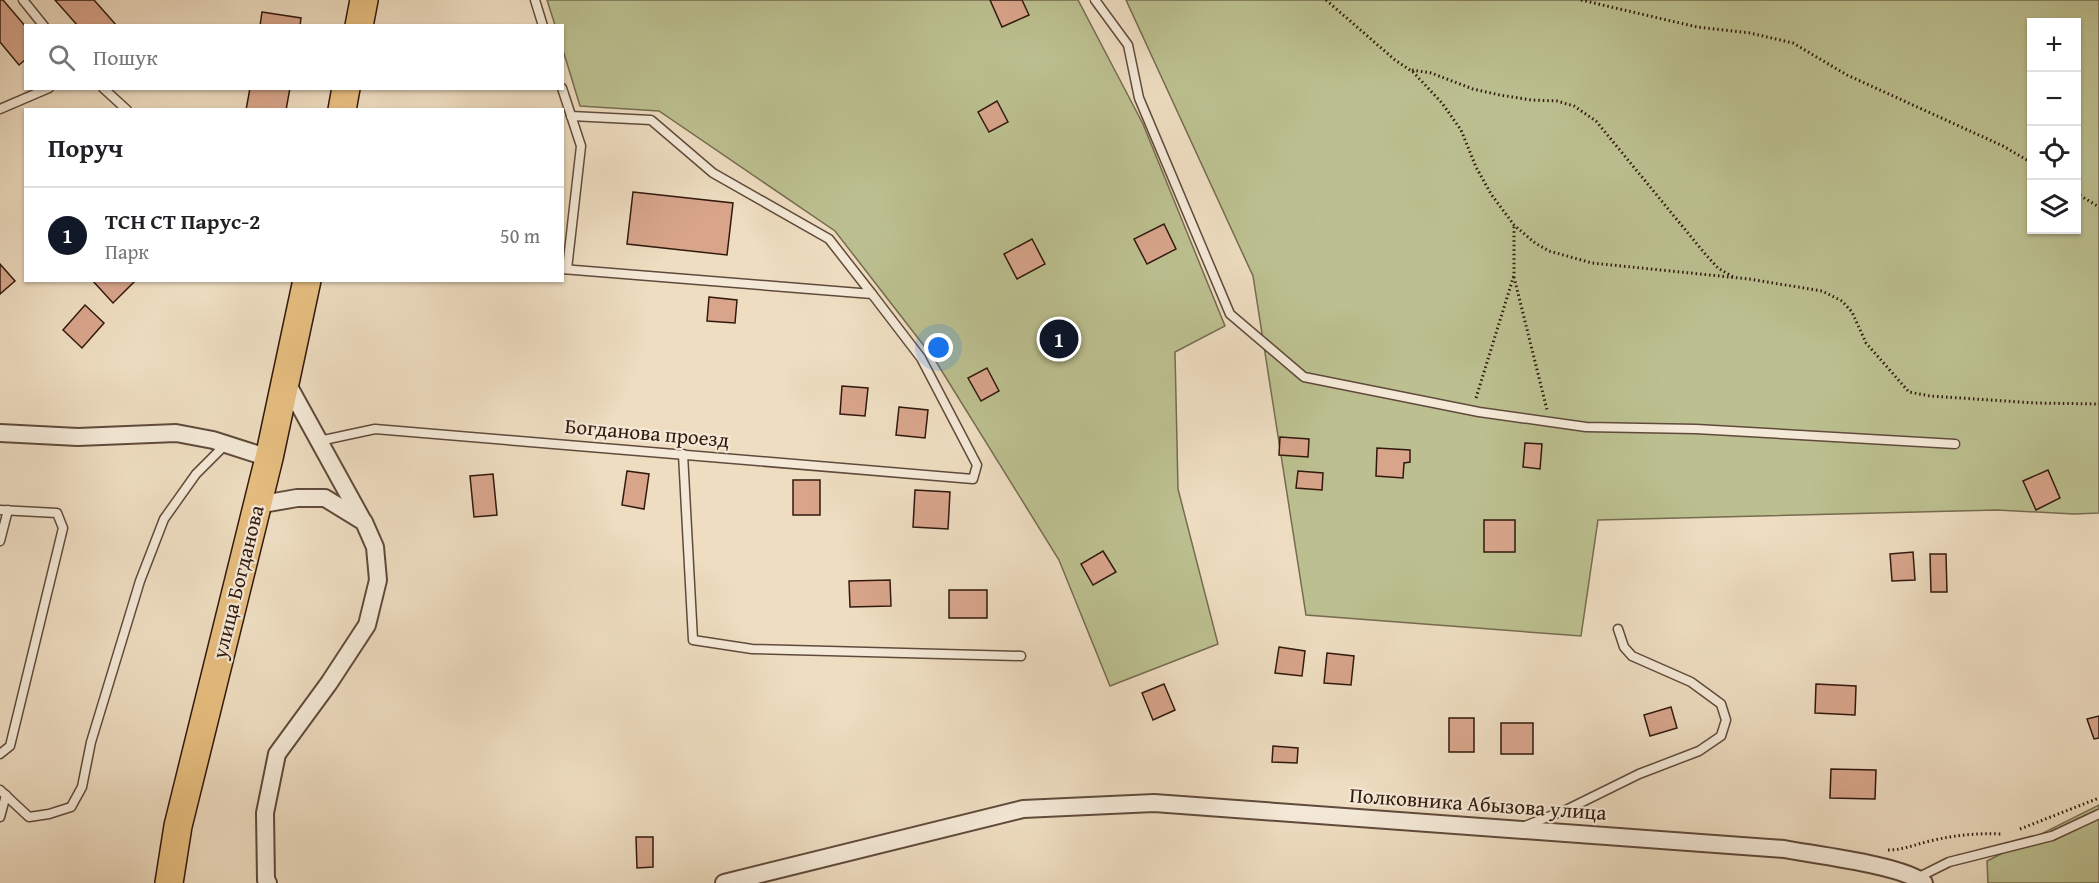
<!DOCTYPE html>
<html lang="uk">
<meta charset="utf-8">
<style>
body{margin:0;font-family:"Gentium Book Plus",serif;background:#f6f6f6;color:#202124}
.controls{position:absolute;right:18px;top:18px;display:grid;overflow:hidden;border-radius:0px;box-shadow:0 2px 4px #0004}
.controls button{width:54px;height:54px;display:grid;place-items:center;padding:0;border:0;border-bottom:2px solid #e0e0e0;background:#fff;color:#202124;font:30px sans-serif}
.you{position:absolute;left:939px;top:348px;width:21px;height:21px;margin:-15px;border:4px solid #fff;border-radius:50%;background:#1a73e8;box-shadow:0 0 0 9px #1a73e833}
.badge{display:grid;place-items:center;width:39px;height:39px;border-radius:50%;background:#111827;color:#fff;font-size:20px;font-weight:700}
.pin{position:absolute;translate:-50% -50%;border:3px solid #fff;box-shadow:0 2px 6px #0006}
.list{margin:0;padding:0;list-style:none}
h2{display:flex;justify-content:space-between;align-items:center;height:78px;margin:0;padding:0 24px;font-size:26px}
h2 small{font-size:20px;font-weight:400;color:#757577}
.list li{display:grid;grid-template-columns:39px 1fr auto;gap:18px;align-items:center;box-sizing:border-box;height:96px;padding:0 24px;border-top:2px solid #e0e0e0}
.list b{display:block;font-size:22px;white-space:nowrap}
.list p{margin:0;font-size:20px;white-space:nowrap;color:#757577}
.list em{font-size:20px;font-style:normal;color:#757577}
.icon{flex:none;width:33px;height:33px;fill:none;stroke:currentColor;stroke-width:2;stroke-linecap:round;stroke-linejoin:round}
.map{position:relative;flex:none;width:2099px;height:883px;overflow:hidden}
.search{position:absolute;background:#fff;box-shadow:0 2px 4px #0004;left:24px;top:24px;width:540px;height:66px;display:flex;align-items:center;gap:15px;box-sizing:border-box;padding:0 21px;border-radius:0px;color:#757577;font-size:22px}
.panel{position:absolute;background:#fff;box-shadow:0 2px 4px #0004;left:24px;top:108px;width:540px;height:174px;border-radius:0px}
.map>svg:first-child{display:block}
</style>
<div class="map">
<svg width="2099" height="883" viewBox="0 0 2099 883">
<rect width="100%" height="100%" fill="#eeddc1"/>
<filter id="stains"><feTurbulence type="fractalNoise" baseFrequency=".00333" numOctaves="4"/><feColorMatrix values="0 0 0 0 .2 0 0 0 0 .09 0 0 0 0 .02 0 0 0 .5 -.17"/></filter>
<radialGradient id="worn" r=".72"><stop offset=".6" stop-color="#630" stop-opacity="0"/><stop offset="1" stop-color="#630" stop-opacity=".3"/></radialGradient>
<g fill="#bcc090" stroke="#766c4f" stroke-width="1.5" fill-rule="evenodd">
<path d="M547,0h531l65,124 82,202 -50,26 3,137 40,155 -108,42 -51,-126 -124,-200 -100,-129 -176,-120 -79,-5 -17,-56 -1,-24 -7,-1z"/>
<path d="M1126,0h973v513l-25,1 -77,-4 -399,10 -17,116 -275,-21 -53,-339zM2032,22h44v208h-44z"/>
<path d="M2099,805v78h-111l-1,-22z"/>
</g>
<g fill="#d8a58b" stroke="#31190e" stroke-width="1.5">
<path d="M0,0h3l23,27v32l-7,6 -19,-23z"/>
<path d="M55,0h39l23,26h-39z"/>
<path d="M990,0h32l7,15 -27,12z"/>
<path d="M262,12l39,6 -1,8h-40z"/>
<path d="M250,88h40l-4,22h-40z"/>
<path d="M997,101l11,21 -19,10 -11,-20z"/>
<path d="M633,192l100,11 -6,52 -100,-11z"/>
<path d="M1164,224l12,25 -29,15 -13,-25z"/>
<path d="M1032,239l13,25 -28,15 -13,-25z"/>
<path d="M0,264l15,17 -15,13z"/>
<path d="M92,280h44l-23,23z"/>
<path d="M709,297l28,3 -2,23 -28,-2z"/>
<path d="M85,305l19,18 -22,25 -19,-18z"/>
<path d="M987,368l12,23 -18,10 -13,-23z"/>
<path d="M842,386l26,2 -3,28 -25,-2z"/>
<path d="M899,407l29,3 -3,28 -29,-3z"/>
<path d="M1280,437l29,2 -1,18 -29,-2z"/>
<path d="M1525,443l17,1 -2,25 -17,-2z"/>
<path d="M1377,448l33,2v12l-6,1 -1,15 -27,-2z"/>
<path d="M2048,470l12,28 -24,12 -13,-29z"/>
<path d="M627,471l22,3 -5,35 -22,-4z"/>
<path d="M1298,471l25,2 -1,17 -26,-2z"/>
<path d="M493,474l4,41 -23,2 -4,-41z"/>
<rect x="793" y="480" width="27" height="35"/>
<path d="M915,490l35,2 -2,37 -35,-2z"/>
<rect x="1484" y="520" width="31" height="32"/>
<path d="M1103,551l13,21 -23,13 -12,-21z"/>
<path d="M1913,552l2,28 -23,1 -2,-27z"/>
<path d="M1930,554h16l1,38h-16z"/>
<path d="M890,580l1,26 -41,1 -1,-26z"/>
<rect x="949" y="590" width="38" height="28"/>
<path d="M1279,647l26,4 -3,25 -27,-3z"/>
<path d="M1327,653l27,3 -3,29 -27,-2z"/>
<path d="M1164,684l11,26 -22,10 -11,-27z"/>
<path d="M1816,684l40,2 -1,29 -40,-2z"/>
<path d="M1671,707l6,21 -27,8 -6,-21z"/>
<path d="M2099,716v22l-5,1 -7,-20z"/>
<rect x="1449" y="718" width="25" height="34"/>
<rect x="1501" y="723" width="32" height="31"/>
<path d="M1273,746l25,2 -1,15 -25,-1z"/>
<path d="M1831,769l45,1 -1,29 -45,-1z"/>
<path d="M636,837h17v30l-16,1z"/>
</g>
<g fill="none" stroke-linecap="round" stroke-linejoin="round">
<defs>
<g id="service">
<path d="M23,0l21,26"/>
<path d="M535,0l8,26"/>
<path d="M1095,0l33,45 11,53 91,216 74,63 175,35 107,15 110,2 259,15"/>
<path d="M103,88l24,22"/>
<path d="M562,88l19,58 -14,123"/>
<path d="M0,109l49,-21"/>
<path d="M571,116l80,4 62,53 116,66 43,55"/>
<path d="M319,441l56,-12 598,50 4,-14 -56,-107 -49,-64 -310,-25"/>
<path d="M683,454l10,186 59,9 269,7"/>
<path d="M0,510l57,3 6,15 -53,218 -10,8"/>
<path d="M0,541l8,-31"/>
<path d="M0,790l29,27 20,-3 22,-7 11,-20 9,-45 49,-161 24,-62 32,-45 30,-30"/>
<path d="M0,817l6,-22"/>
<path d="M1525,826l43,-17 71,-35 60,-23 22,-15 5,-16 -5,-16 -30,-22 -59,-26 -8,-9 -6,-18"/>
<path d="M1917,878l32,-16 103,-26 47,-22"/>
</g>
<g id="minor">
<path d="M287,383l76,138"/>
<path d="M0,433l78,4 98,-4 37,7 56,18"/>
<path d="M257,505l40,-7h28l39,24 11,25 3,33 -11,45 -38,58 -52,71 -12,59 1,67 2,3"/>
<path d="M724,883l299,-74 131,-6 630,46c31,6 118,16 140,34"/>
</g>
<g id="primary">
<path d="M359,26l5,-26"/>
<path d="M342,110l4,-22"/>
<path d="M169,883l9,-57 91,-368 38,-178"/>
</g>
</defs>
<use href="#service" stroke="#604a3b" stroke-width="11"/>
<use href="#minor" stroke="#604a3b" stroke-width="20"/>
<use href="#primary" stroke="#31190e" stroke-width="30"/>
<g stroke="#31190e" stroke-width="3" stroke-dasharray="1.5 3" stroke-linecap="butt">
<path d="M1326,0l69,60 18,12 29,31 19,27 15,37 15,27 23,31 21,18 14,8 43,12 157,16 73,12 20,10 10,11 14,31 43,49 21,4 105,7 64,1"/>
<path d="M1581,0l116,27 53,6 43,10 54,32 156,71 29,17"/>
<path d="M1412,70l19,3 42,16 27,6 31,5 26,1 17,5 22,15 110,134 12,13 15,9"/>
<path d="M2076,193l23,14"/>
<path d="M1514,277l33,133"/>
<path d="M1476,398l38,-123v-50"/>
<path d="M2020,829l79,-31"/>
<path d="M1888,850c16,0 28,-6 42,-9 26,-6 46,-8 72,-7"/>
</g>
<use href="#service" stroke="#f4e9d7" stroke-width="8"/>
<use href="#minor" stroke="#f4e9d7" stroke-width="16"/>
<use href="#primary" stroke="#e7be80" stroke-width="27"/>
</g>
<g text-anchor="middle" stroke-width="4.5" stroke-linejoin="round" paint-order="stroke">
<g font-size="21" fill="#31190e" stroke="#f4e9d7">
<text transform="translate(647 433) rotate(5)" y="7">Богданова проезд</text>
<text transform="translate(238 582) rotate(-76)" y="7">улица Богданова</text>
<text transform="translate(1478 804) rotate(4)" y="7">Полковника Абызова улица</text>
</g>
</g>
<rect width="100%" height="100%" filter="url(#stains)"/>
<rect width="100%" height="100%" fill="url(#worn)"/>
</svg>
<div class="controls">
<button>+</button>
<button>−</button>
<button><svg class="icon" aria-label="locate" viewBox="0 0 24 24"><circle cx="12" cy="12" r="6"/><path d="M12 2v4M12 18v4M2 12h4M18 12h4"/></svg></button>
<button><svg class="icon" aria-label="layers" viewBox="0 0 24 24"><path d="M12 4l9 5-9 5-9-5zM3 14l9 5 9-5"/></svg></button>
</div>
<div class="you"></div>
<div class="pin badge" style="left:1059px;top:339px">1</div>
<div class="search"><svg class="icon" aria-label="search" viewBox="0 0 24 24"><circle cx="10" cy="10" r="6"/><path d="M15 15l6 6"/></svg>Пошук</div>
<section class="panel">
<h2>Поруч<small></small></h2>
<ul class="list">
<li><span class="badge">1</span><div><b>ТСН СТ Парус-2</b><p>Парк</p></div><em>50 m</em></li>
</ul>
</section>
</div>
